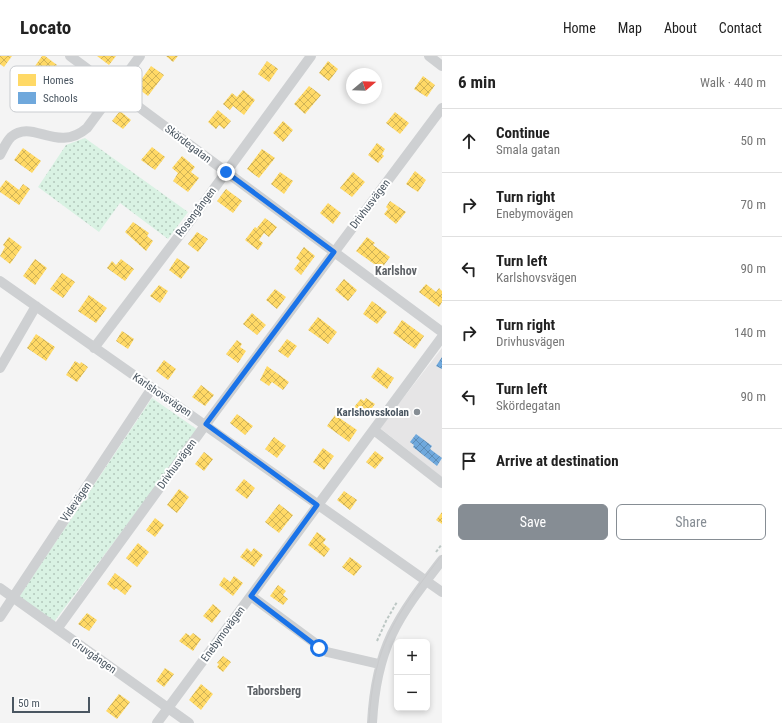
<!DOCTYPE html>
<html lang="en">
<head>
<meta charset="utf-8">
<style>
  :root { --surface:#fff; --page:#f6f6f6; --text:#222; --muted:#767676; --line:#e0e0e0; --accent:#868d94 }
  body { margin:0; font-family:"Roboto Condensed",sans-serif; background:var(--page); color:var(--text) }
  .controls { position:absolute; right:12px; bottom:12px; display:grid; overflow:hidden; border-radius:6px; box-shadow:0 2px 6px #0003 }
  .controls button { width:36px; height:36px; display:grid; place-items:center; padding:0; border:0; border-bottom:1px solid var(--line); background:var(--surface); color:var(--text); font:20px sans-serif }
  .compass { position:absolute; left:346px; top:12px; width:36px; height:36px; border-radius:50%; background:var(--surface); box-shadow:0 2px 6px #0003; rotate:71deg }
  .scale { position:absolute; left:12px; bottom:10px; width:78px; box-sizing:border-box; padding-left:4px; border:2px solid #4a5661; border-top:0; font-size:11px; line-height:14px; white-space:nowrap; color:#4a5661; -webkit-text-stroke:3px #fff; paint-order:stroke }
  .stop { position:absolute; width:12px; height:12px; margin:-9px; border:3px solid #1a73e8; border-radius:50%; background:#fff }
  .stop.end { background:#1a73e8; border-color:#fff; box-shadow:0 1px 4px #0008 }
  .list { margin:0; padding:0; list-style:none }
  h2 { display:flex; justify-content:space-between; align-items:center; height:52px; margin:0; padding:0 16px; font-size:17px }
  h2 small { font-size:13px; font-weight:400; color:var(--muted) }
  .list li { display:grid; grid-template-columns:26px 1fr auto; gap:12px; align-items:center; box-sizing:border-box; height:64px; padding:0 16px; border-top:1px solid var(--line) }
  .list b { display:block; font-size:15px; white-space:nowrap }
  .list p { margin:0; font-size:13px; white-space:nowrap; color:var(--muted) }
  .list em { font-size:13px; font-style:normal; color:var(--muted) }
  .actions { display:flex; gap:8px; padding:12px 16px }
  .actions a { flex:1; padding:9px 0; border:1px solid var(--accent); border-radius:6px; text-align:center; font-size:14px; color:var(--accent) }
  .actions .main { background:var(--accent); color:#fff }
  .icon { flex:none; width:22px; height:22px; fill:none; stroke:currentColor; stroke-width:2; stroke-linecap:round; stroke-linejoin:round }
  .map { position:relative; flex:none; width:442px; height:667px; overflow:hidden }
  header { display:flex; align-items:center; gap:24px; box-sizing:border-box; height:56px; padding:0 20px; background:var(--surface); border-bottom:1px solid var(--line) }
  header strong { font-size:19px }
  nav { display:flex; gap:22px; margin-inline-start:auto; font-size:14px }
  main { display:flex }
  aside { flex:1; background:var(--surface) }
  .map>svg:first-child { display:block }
</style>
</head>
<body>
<header>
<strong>Locato</strong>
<nav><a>Home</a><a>Map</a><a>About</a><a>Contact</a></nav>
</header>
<main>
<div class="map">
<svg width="442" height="667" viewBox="0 0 442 667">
  <defs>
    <pattern id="grass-dots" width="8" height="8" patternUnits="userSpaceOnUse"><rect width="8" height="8" fill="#d9f2e3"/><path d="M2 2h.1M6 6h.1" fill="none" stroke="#b2c7bb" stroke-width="1.8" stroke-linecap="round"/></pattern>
    <pattern id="homes-cross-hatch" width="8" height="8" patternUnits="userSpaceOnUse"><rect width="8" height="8" fill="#ffd966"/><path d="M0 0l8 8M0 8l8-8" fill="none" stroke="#d0b357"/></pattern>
    <pattern id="schools-cross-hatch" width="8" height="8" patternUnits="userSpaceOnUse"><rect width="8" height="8" fill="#6fa8dc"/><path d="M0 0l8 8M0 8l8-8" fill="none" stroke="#5d8cb6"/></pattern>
  </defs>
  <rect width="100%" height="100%" fill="#f4f4f4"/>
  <!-- education -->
  <path fill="#e6e5e6" d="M 442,292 L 442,421 L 380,372 Z"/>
  <!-- grass -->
  <path fill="url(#grass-dots)" d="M 85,82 L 188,156 L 168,183 L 120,147 L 99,176 L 38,131 L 66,89 Z
    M 152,342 L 198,374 L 54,566 L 19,541 Z"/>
  <!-- homes -->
  <path fill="url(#homes-cross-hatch)" d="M 0,0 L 12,0 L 4,11 L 0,8 Z
    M 42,0 L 45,0 L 57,9 L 43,27 L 34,20 L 40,14 L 35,10 Z
    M 97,0 L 116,0 L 109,9 Z
    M 166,0 L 178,0 L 173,6 Z
    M 267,5 L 278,13 L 269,26 L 258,18 Z
    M 328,5 L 338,13 L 329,25 L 319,17 Z
    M 151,10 L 164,19 L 148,40 L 136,31 Z
    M 423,20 L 435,29 L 427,41 L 414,33 Z
    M 309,30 L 321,39 L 305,58 L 294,48 Z
    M 243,34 L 255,44 L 244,59 L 233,50 L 230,54 L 223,48 L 232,37 L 237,41 Z
    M 218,54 L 231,65 L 224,73 L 219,69 L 216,73 L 208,66 Z
    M 120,55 L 131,64 L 123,73 L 112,65 Z
    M 395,56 L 409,67 L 400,78 L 386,67 Z
    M 283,65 L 293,74 L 283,86 L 273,77 Z
    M 377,87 L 385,93 L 382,98 L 384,100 L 378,107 L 368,99 Z
    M 152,91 L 165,101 L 155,114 L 141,104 Z
    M 23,92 L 41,105 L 32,117 L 14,104 Z
    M 262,93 L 275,102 L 259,122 L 247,113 Z
    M 182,100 L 195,111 L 191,116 L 199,122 L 188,136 L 173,125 L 178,117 L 172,112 Z
    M 415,115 L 426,124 L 418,136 L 406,128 Z
    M 280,116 L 293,125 L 284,138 L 271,128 Z
    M 353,116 L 365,126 L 352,141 L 340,132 Z
    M 6,124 L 19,134 L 23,128 L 30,133 L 19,149 L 0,136 L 0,132 Z
    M 226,133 L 242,145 L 233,157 L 217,145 Z
    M 390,145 L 406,156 L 396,168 L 384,158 L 388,153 L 386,151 Z
    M 328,147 L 341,157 L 333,168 L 320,157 Z
    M 265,162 L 277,171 L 269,181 L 264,177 L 259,184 L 263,187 L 258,194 L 245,184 L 255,171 L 261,175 L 257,172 Z
    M 133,166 L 149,177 L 147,180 L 153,185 L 146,195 L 125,176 Z
    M 197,176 L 208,183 L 198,196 L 188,188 Z
    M 9,181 L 22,191 L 10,208 L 0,200 L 5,191 L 3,189 Z
    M 367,181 L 375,187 L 373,189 L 390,201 L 381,213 L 356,195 Z
    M 304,191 L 315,200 L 301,219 L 294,213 L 300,205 L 296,202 Z
    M 177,202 L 190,211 L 181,223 L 169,214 Z
    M 35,203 L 47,212 L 35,229 L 23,220 Z
    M 121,203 L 134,213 L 125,225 L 107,212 L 112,205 L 116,209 Z
    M 62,217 L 75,226 L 63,242 L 50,233 Z
    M 344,223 L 357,234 L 348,245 L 335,234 Z
    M 426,228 L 436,236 L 439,232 L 442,235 L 442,246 L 439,251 L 419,236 Z
    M 159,229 L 168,235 L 160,247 L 150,240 Z
    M 275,233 L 286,241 L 277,253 L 266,244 Z
    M 89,239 L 107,252 L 96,267 L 78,255 Z
    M 372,245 L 387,256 L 377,268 L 363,258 Z
    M 252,257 L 266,269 L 257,279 L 243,268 Z
    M 318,261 L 337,276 L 328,288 L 308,274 Z
    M 402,264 L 424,280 L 415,293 L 393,277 Z
    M 122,275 L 134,283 L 128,293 L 116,285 Z
    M 36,278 L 55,291 L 46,305 L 27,292 Z
    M 287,283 L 297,290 L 288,302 L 278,295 Z
    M 237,284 L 242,288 L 240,291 L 246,295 L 238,307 L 226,298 Z
    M 164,304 L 176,313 L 168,324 L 156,315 Z
    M 75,305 L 80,308 L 81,306 L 88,311 L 77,326 L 66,319 Z
    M 267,310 L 289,326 L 283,334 L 272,326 L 269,330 L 260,324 Z
    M 378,311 L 394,322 L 387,333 L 371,321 Z
    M 201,329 L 214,339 L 205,350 L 192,341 Z
    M 366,342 L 375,348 L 366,360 L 354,351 L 361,343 L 364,345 Z
    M 237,358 L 253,370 L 245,379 L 230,367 Z
    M 335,359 L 357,374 L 349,386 L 327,370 Z
    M 274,381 L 286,390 L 277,402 L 265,393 Z
    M 323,392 L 334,400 L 324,414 L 313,406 Z
    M 375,395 L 384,402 L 375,413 L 366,406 Z
    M 204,396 L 213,403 L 204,415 L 195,408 Z
    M 244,423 L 255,432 L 247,443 L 235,434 Z
    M 179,433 L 189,441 L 177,457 L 167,449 Z
    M 344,435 L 357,444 L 350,454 L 337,444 Z
    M 279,448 L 293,459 L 279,477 L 265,466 Z
    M 442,456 L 442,468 L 436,464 Z
    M 155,462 L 164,469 L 155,481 L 146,474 Z
    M 317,476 L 326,483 L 323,487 L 330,493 L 324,501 L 308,489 Z
    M 138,487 L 149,496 L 137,511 L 126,502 Z
    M 247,492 L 251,496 L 254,492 L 263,499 L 254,511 L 240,501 Z
    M 350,501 L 362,510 L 354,520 L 342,511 Z
    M 115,517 L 132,530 L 125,539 L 116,532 L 114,534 L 107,528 Z
    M 234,520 L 243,527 L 233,540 L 219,529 L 224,521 L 230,526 Z
    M 278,529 L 286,535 L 283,539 L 288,543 L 283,549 L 270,540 Z
    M 213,548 L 221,555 L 212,567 L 203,560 Z
    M 87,557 L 97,564 L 89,575 L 78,568 Z
    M 186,577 L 190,580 L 193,577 L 201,583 L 193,595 L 179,585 Z
    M 223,600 L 231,606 L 223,616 L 217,611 L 219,608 L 217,607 Z
    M 165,612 L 174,618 L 164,631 L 156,625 Z
    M 201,628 L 213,638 L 201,654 L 189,644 Z
    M 119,638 L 130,646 L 117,663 L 106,655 Z"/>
  <!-- schools -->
  <path fill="url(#schools-cross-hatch)" d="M 442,301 L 442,313 L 436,310 Z
    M 416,378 L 432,390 L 430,393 L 442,402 L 437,410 L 413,391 L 414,389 L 410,386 Z"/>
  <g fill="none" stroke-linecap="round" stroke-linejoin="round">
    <!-- path -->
    <path stroke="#bcc7c4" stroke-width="2" stroke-dasharray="3 2" stroke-linecap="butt" d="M 436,496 L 442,488
      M 377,585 L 386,565 L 397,546"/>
    <!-- minor -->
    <path stroke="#ced0d2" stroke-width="10" d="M 70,0 L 442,276
      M 429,0 L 442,10
      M 0,99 C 3,94 6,86 11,81 C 33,62 57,98 87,72 L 140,0
      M 0,225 L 442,536
      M 94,292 L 194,160 L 311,0
      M 0,312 L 36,250
      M 374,374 L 442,427
      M 0,532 L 189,667
      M 251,540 L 327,596 L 379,608
      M 0,561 L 152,332
      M 57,573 L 206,368 L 442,52
      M 157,667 L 442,281
      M 372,667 C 376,591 397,562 442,504"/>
    <!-- tram -->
    <path stroke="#c9cacc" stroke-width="1" d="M 369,667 C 373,589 396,559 442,499"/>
  </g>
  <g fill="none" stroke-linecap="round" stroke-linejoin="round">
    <!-- route -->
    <path stroke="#1a73e8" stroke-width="5" d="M 226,116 L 334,196 L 206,368 L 317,449 L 251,540 L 319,592"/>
  </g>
  <!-- markers -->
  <circle fill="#868d94" stroke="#fff" stroke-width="1.5" cx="417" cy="356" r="4"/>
  <g text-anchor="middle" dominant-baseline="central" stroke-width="4" stroke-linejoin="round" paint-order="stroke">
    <!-- street labels -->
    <g font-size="11" fill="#4a5661" stroke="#fff">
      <text transform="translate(188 88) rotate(37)">Skördegatan</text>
      <text transform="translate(370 148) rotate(-53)">Drivhusvägen</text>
      <text transform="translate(196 156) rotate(-53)">Rosengången</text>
      <text transform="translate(162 339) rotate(34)">Karlshovsvägen</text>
      <text transform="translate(177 408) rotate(-54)">Drivhusvägen</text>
      <text transform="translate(76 446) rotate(-56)">Videvägen</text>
      <text transform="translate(223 578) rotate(-54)">Enebymovägen</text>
      <text transform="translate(94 600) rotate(35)">Gruvgången</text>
    </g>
    <!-- poi labels -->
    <g font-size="11" font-weight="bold" fill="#4a5661" stroke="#fff" text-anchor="end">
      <text x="409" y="356">Karlshovsskolan</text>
    </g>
    <!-- neighbourhood labels -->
    <g font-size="12" font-weight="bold" fill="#5f6368" stroke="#fff">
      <text x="396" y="215">Karlshov</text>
      <text x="274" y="635">Taborsberg</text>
    </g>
  </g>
  <!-- legend -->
  <rect x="10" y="10" width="132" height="46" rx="6" fill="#fff" stroke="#c9ccd0" stroke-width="1"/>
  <rect x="18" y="18" width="18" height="12" fill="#ffd966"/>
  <rect x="18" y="36" width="18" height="12" fill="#6fa8dc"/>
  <g font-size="11" fill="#4a5661">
    <text x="43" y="28">Homes</text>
    <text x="43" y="46">Schools</text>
  </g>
</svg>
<div class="controls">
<button>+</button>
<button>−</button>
</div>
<svg class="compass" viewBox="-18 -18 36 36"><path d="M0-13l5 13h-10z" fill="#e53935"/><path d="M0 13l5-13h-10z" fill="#767676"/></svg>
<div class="scale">50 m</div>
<div class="stop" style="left:319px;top:592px"></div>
<div class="stop end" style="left:226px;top:116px"></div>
</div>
<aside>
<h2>6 min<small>Walk · 440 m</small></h2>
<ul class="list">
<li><svg class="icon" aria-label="ahead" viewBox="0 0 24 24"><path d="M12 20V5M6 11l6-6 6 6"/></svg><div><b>Continue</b><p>Smala gatan</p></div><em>50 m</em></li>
<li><svg class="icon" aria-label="right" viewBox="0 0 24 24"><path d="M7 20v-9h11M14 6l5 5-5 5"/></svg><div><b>Turn right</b><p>Enebymovägen</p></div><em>70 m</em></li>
<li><svg class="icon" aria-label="left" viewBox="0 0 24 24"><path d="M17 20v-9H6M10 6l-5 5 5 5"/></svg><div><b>Turn left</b><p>Karlshovsvägen</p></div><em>90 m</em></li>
<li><svg class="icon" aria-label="right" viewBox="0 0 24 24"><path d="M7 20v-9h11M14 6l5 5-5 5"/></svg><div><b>Turn right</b><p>Drivhusvägen</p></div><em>140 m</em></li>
<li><svg class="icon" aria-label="left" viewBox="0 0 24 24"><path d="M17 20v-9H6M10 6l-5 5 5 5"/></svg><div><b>Turn left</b><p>Skördegatan</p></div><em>90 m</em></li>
<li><svg class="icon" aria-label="arrive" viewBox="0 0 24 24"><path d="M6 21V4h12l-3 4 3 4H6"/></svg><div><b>Arrive at destination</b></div></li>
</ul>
<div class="actions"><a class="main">Save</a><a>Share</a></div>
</aside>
</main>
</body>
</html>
